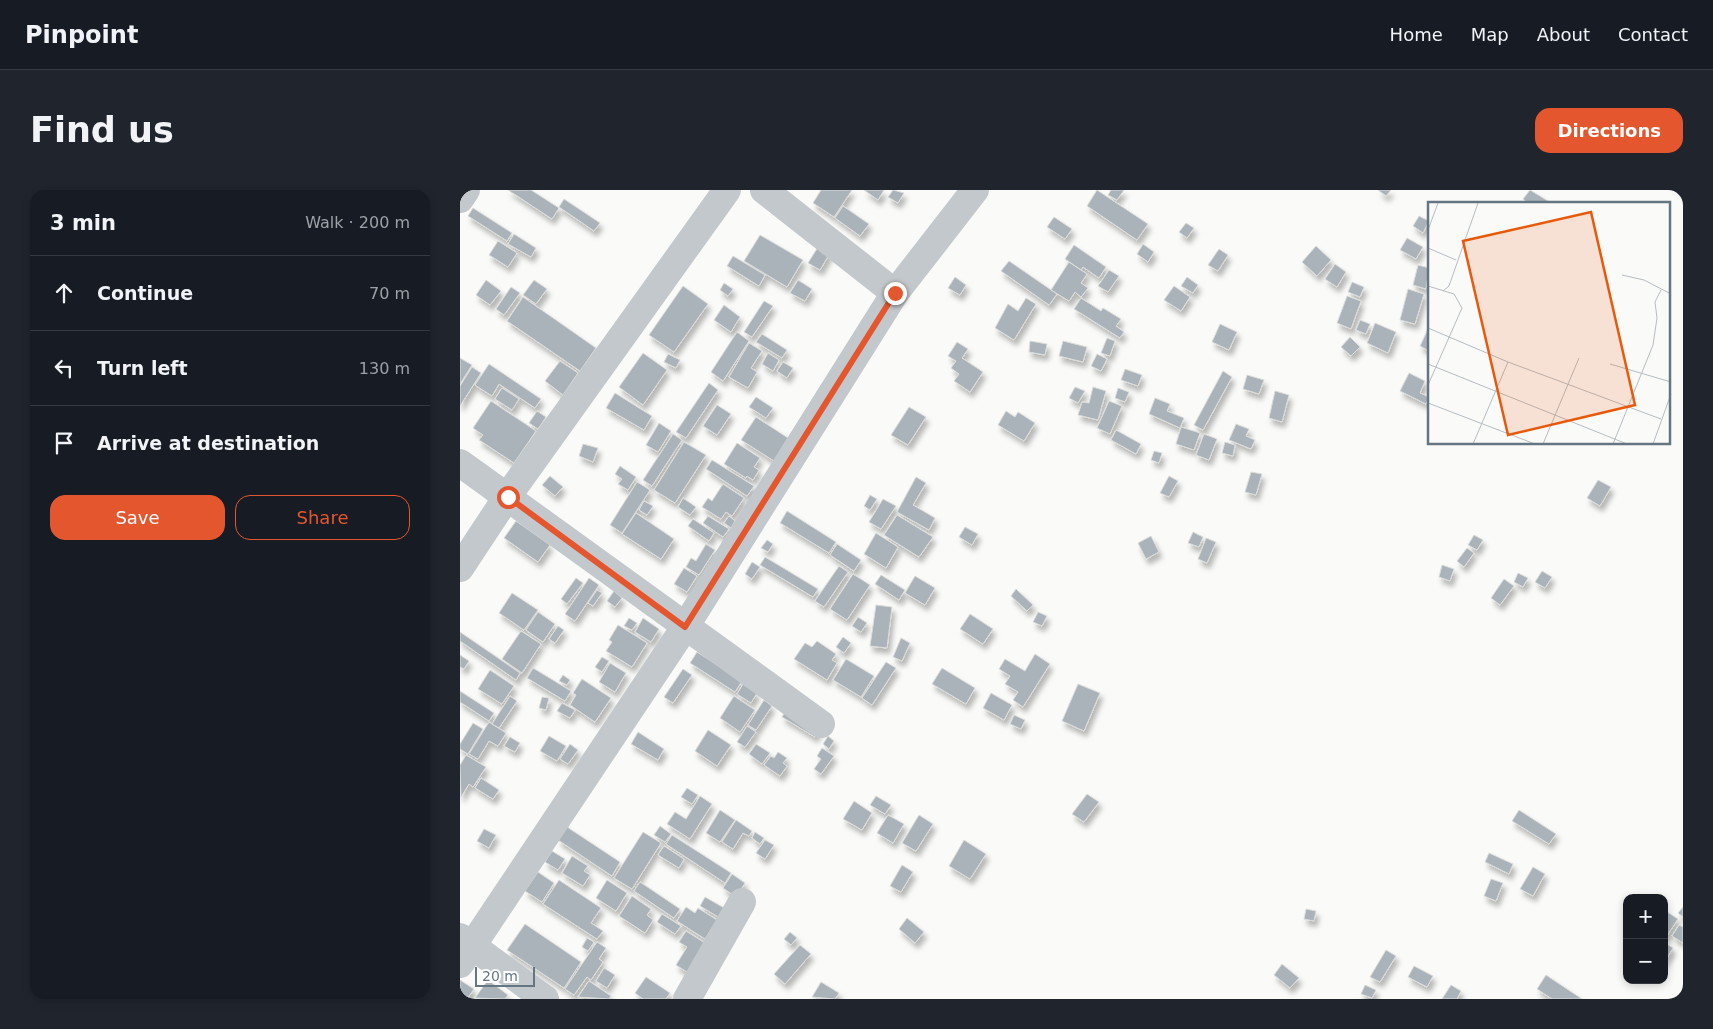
<!DOCTYPE html>
<html lang="en">
<head>
<meta charset="utf-8">
<style>
  :root { --surface:#171b24; --page:#20242c; --text:#f1f3f6; --muted:#9ea1a6; --line:#363941; --accent:#e4572e }
  body { margin:0; font-family:"DejaVu Sans",sans-serif; background:var(--page); color:var(--text) }
  .controls { position:absolute; right:15px; bottom:15px; display:grid; overflow:hidden; border-radius:10px; box-shadow:0 2px 8px #0003 }
  .controls button { width:45px; height:45px; display:grid; place-items:center; padding:0; border:0; border-bottom:1px solid var(--line); background:var(--surface); color:var(--text); font:25px sans-serif }
  .scale { position:absolute; left:15px; bottom:12px; width:60px; box-sizing:border-box; padding-left:5px; border:2px solid #657683; border-top:0; font-size:14px; line-height:18px; white-space:nowrap; color:#657683; -webkit-text-stroke:4px #fff; paint-order:stroke }
  .stop { position:absolute; width:15px; height:15px; margin:-11px; border:4px solid #e4572e; border-radius:50%; background:#fff }
  .stop.end { background:#e4572e; border-color:#fff; box-shadow:0 1px 5px #0008 }
  .list { margin:0; padding:0; list-style:none }
  h2 { display:flex; justify-content:space-between; align-items:center; height:65px; margin:0; padding:0 20px; font-size:21px }
  h2 small { font-size:16px; font-weight:400; color:var(--muted) }
  .list li { display:grid; grid-template-columns:32px 1fr auto; gap:15px; align-items:center; box-sizing:border-box; height:75px; padding:0 20px; border-top:1px solid var(--line) }
  .list b { display:block; font-size:19px; white-space:nowrap }
  .list em { font-size:16px; font-style:normal; color:var(--muted) }
  .actions { display:flex; gap:10px; padding:15px 20px }
  .actions a { flex:1; padding:11px 0; border:1px solid var(--accent); border-radius:15px; text-align:center; font-size:18px; color:var(--accent) }
  .actions .main { background:var(--accent); color:#fff }
  .icon { flex:none; width:28px; height:28px; fill:none; stroke:currentColor; stroke-width:2; stroke-linecap:round; stroke-linejoin:round }
  .map { position:relative; flex:none; width:1223px; height:809px; overflow:hidden; border-radius:15px }
  header { display:flex; align-items:center; gap:30px; box-sizing:border-box; height:70px; padding:0 25px; background:var(--surface); border-bottom:1px solid var(--line) }
  header strong { font-size:24px }
  nav { display:flex; gap:28px; margin-inline-start:auto; font-size:18px }
  .intro { display:flex; align-items:center; justify-content:space-between; box-sizing:border-box; height:120px; padding:0 30px }
  h1 { margin:0; font-size:35px }
  .button { padding:12px 22px; border-radius:15px; background:var(--accent); color:#fff; font-size:18px; font-weight:700 }
  main { display:flex; gap:30px; padding:0 30px }
  aside { flex:1; background:var(--surface); border-radius:15px; box-shadow:0 2px 8px #0003 }
  .map>svg:first-child { display:block }
</style>
</head>
<body>
<header>
<strong>Pinpoint</strong>
<nav><a>Home</a><a>Map</a><a>About</a><a>Contact</a></nav>
</header>
<div class="intro"><h1>Find us</h1><a class="button">Directions</a></div>
<main>
<aside>
<h2>3 min<small>Walk · 200 m</small></h2>
<ul class="list">
<li><svg class="icon" aria-label="ahead" viewBox="0 0 24 24"><path d="M12 20V5M6 11l6-6 6 6"/></svg><div><b>Continue</b></div><em>70 m</em></li>
<li><svg class="icon" aria-label="left" viewBox="0 0 24 24"><path d="M17 20v-9H6M10 6l-5 5 5 5"/></svg><div><b>Turn left</b></div><em>130 m</em></li>
<li><svg class="icon" aria-label="arrive" viewBox="0 0 24 24"><path d="M6 21V4h12l-3 4 3 4H6"/></svg><div><b>Arrive at destination</b></div></li>
</ul>
<div class="actions"><a class="main">Save</a><a>Share</a></div>
</aside>
<div class="map">
<svg width="1223" height="809" viewBox="0 0 1223 809">
  <defs>
    <filter id="shadow"><feDropShadow dx="3" dy="5.5" stdDeviation="2.5" flood-color="#0004"/></filter>
  </defs>
  <rect width="100%" height="100%" fill="#fafaf8"/>
  <!-- building -->
  <path fill="#aab3b9" stroke="#dcdcda" filter="url(#shadow)" d="M 48,0 L 71,0 L 99,18 L 92,29 Z
    M 361,0 L 392,0 L 374,27 L 353,13 Z
    M 404,0 L 424,0 L 418,10 Z
    M 433,0 L 444,3 L 438,13 L 428,7 Z
    M 637,0 L 688,34 L 677,50 L 627,16 Z
    M 651,0 L 664,0 L 657,10 L 648,5 Z
    M 918,0 L 931,0 L 926,6 Z
    M 1070,0 L 1088,11 L 1086,14 L 1069,14 L 1063,9 Z
    M 104,9 L 140,33 L 134,41 L 99,17 Z
    M 383,16 L 409,34 L 400,46 L 375,28 Z
    M 13,18 L 52,43 L 47,51 L 8,26 Z
    M 959,26 L 969,31 L 963,43 L 953,36 Z
    M 594,27 L 612,39 L 605,49 L 587,37 Z
    M 726,33 L 734,38 L 727,48 L 719,42 Z
    M 54,44 L 76,58 L 71,67 L 48,54 Z
    M 300,45 L 343,70 L 327,97 L 284,71 Z
    M 947,48 L 963,57 L 956,69 L 940,60 Z
    M 38,51 L 57,63 L 48,77 L 29,65 Z
    M 683,54 L 694,62 L 688,72 L 677,64 Z
    M 614,55 L 646,77 L 639,88 L 623,77 L 621,80 L 605,69 Z
    M 856,56 L 871,70 L 857,86 L 842,72 Z
    M 358,57 L 370,63 L 360,80 L 348,73 Z
    M 759,59 L 768,65 L 758,81 L 748,75 Z
    M 273,66 L 305,85 L 299,96 L 267,76 Z
    M 549,71 L 597,104 L 589,115 L 541,81 Z
    M 609,72 L 627,84 L 621,93 L 628,98 L 621,107 L 615,102 L 609,111 L 591,100 Z
    M 875,74 L 886,82 L 877,97 L 865,89 Z
    M 958,75 L 969,78 L 966,99 L 953,95 Z
    M 649,80 L 659,86 L 648,102 L 638,96 Z
    M 495,87 L 506,95 L 500,105 L 488,98 Z
    M 727,87 L 738,95 L 733,103 L 721,96 Z
    M 26,90 L 41,101 L 30,115 L 16,105 Z
    M 74,90 L 87,99 L 76,114 L 63,105 Z
    M 338,90 L 352,99 L 345,111 L 330,103 Z
    M 892,92 L 904,97 L 900,107 L 888,102 Z
    M 264,93 L 273,99 L 268,106 L 260,100 Z
    M 223,96 L 248,114 L 214,162 L 189,145 Z
    M 714,96 L 730,107 L 721,121 L 704,110 Z
    M 51,97 L 60,103 L 44,125 L 36,119 Z
    M 948,99 L 964,104 L 955,134 L 940,130 Z
    M 887,106 L 901,111 L 891,139 L 877,133 Z
    M 63,107 L 136,158 L 120,181 L 47,131 Z
    M 566,108 L 576,114 L 554,150 L 535,138 L 548,114 L 558,121 Z
    M 621,108 L 641,121 L 643,118 L 661,129 L 656,136 L 664,142 L 660,148 L 614,119 Z
    M 304,111 L 313,116 L 292,147 L 284,142 Z
    M 264,115 L 280,127 L 271,142 L 254,130 Z
    M 900,130 L 910,134 L 906,144 L 896,140 Z
    M 915,133 L 936,142 L 928,163 L 907,153 Z
    M 760,134 L 777,142 L 769,160 L 752,152 Z
    M 968,139 L 969,139 L 969,161 L 960,156 Z
    M 277,142 L 289,151 L 263,191 L 251,182 Z
    M 302,144 L 327,160 L 322,168 L 296,152 Z
    M 890,147 L 900,157 L 891,166 L 881,157 Z
    M 647,148 L 655,151 L 650,166 L 641,163 Z
    M 570,151 L 587,154 L 585,165 L 569,162 Z
    M 603,151 L 627,157 L 623,172 L 599,166 Z
    M 497,152 L 508,159 L 502,168 L 523,182 L 510,202 L 494,191 L 499,184 L 491,178 L 496,171 L 488,166 Z
    M 289,153 L 302,161 L 291,178 L 297,182 L 288,198 L 269,187 Z
    M 183,163 L 207,180 L 183,215 L 159,197 Z
    M 308,163 L 319,170 L 313,181 L 302,174 Z
    M 208,164 L 220,170 L 216,178 L 204,172 Z
    M 637,164 L 647,169 L 641,181 L 631,176 Z
    M 0,168 L 12,175 L 0,194 Z
    M 100,171 L 118,183 L 103,205 L 85,191 Z
    M 323,172 L 333,178 L 327,188 L 317,181 Z
    M 29,174 L 81,209 L 75,218 L 39,194 L 32,206 L 15,195 Z
    M 12,177 L 21,183 L 0,216 L 0,196 Z
    M 665,179 L 682,185 L 678,196 L 661,190 Z
    M 763,181 L 772,187 L 743,240 L 734,235 Z
    M 949,183 L 965,191 L 960,203 L 969,207 L 966,214 L 940,201 Z
    M 787,185 L 804,190 L 799,204 L 783,199 Z
    M 249,193 L 258,200 L 226,248 L 216,242 Z
    M 615,197 L 625,201 L 618,213 L 609,208 Z
    M 633,197 L 646,201 L 638,230 L 618,225 L 622,212 L 629,213 Z
    M 42,198 L 59,209 L 52,220 L 35,209 Z
    M 658,198 L 669,202 L 665,212 L 655,208 Z
    M 815,201 L 829,205 L 822,232 L 809,228 Z
    M 155,203 L 192,226 L 184,240 L 146,218 Z
    M 296,207 L 313,218 L 306,228 L 289,217 Z
    M 695,208 L 710,214 L 707,221 L 724,228 L 720,238 L 689,224 Z
    M 31,211 L 76,241 L 54,273 L 19,250 L 23,245 L 13,238 Z
    M 649,211 L 662,216 L 650,244 L 637,238 Z
    M 257,215 L 271,224 L 257,245 L 243,236 Z
    M 449,217 L 466,227 L 448,255 L 431,245 Z
    M 77,221 L 86,227 L 78,239 L 69,233 Z
    M 546,221 L 555,227 L 558,222 L 575,233 L 564,251 L 538,235 Z
    M 296,227 L 328,248 L 314,271 L 281,250 Z
    M 199,233 L 211,241 L 198,262 L 186,255 Z
    M 776,234 L 789,239 L 786,246 L 795,250 L 791,259 L 769,250 Z
    M 721,237 L 740,243 L 734,260 L 716,254 Z
    M 656,240 L 681,254 L 676,264 L 651,250 Z
    M 213,244 L 222,250 L 192,296 L 183,290 Z
    M 744,244 L 757,249 L 749,270 L 736,265 Z
    M 224,252 L 246,265 L 215,313 L 194,300 Z
    M 765,252 L 775,255 L 773,266 L 762,263 Z
    M 277,253 L 300,268 L 294,277 L 299,280 L 293,290 L 287,286 L 286,288 L 264,274 Z
    M 123,254 L 138,258 L 133,272 L 119,266 Z
    M 694,261 L 702,263 L 699,273 L 691,270 Z
    M 252,270 L 294,296 L 287,306 L 246,279 Z
    M 160,276 L 176,287 L 168,300 L 158,294 L 162,289 L 155,284 Z
    M 791,282 L 802,284 L 796,305 L 785,302 Z
    M 90,286 L 103,297 L 95,306 L 82,295 Z
    M 709,286 L 718,291 L 709,307 L 700,303 Z
    M 456,287 L 466,293 L 453,315 L 475,328 L 469,340 L 437,322 Z
    M 1138,290 L 1151,297 L 1140,316 L 1127,308 Z
    M 177,292 L 190,300 L 162,343 L 150,335 Z
    M 263,294 L 284,308 L 272,326 L 266,322 L 261,329 L 242,317 L 248,308 L 252,311 Z
    M 410,305 L 417,309 L 410,320 L 404,316 Z
    M 223,308 L 236,317 L 230,325 L 218,317 Z
    M 423,309 L 436,316 L 421,339 L 409,332 Z
    M 184,311 L 193,316 L 187,325 L 179,320 Z
    M 327,321 L 376,352 L 369,363 L 320,333 Z
    M 176,323 L 214,349 L 201,369 L 162,344 Z
    M 437,325 L 473,347 L 459,367 L 424,345 Z
    M 248,326 L 269,339 L 263,347 L 243,333 Z
    M 269,326 L 275,331 L 271,338 L 264,333 Z
    M 233,329 L 254,343 L 249,351 L 228,336 Z
    M 56,331 L 90,355 L 78,372 L 44,348 Z
    M 505,337 L 518,344 L 512,355 L 499,347 Z
    M 733,342 L 743,347 L 739,357 L 728,353 Z
    M 416,343 L 438,357 L 426,378 L 404,364 Z
    M 1014,345 L 1023,350 L 1017,360 L 1008,355 Z
    M 691,346 L 699,362 L 686,369 L 678,353 Z
    M 746,348 L 756,352 L 747,373 L 738,369 Z
    M 307,350 L 313,354 L 308,362 L 301,358 Z
    M 246,354 L 255,360 L 239,385 L 226,377 L 231,368 L 236,371 Z
    M 377,354 L 401,370 L 394,381 L 370,365 Z
    M 1007,358 L 1014,363 L 1004,377 L 997,371 Z
    M 305,367 L 358,399 L 353,407 L 300,375 Z
    M 292,372 L 300,377 L 292,389 L 285,384 Z
    M 982,375 L 994,379 L 990,391 L 979,387 Z
    M 379,376 L 388,382 L 364,417 L 355,411 Z
    M 224,378 L 237,386 L 227,402 L 214,394 Z
    M 1082,381 L 1092,387 L 1085,398 L 1075,392 Z
    M 1058,383 L 1068,388 L 1063,397 L 1054,392 Z
    M 393,384 L 410,395 L 387,430 L 370,419 Z
    M 421,385 L 445,400 L 439,410 L 415,394 Z
    M 455,386 L 475,398 L 465,415 L 445,403 Z
    M 116,388 L 123,393 L 107,414 L 101,409 Z
    M 129,388 L 139,395 L 115,431 L 105,424 Z
    M 1044,389 L 1054,396 L 1040,415 L 1031,408 Z
    M 556,399 L 573,415 L 567,421 L 551,406 Z
    M 137,400 L 142,403 L 133,416 L 128,413 Z
    M 154,401 L 162,408 L 155,417 L 147,411 Z
    M 52,403 L 78,420 L 64,440 L 39,423 Z
    M 416,415 L 432,417 L 427,458 L 410,456 Z
    M 78,422 L 95,434 L 83,452 L 66,440 Z
    M 578,422 L 587,426 L 582,436 L 573,432 Z
    M 510,424 L 533,439 L 523,454 L 500,439 Z
    M 398,427 L 407,433 L 401,442 L 392,436 Z
    M 169,428 L 177,433 L 172,440 L 164,436 Z
    M 183,428 L 199,439 L 191,452 L 175,442 Z
    M 158,435 L 187,453 L 172,477 L 146,461 L 152,452 L 149,450 Z
    M 98,436 L 104,440 L 95,453 L 89,449 Z
    M 61,441 L 81,454 L 62,483 L 42,469 Z
    M 0,442 L 60,483 L 56,490 L 0,451 Z
    M 383,447 L 391,453 L 384,463 L 376,457 Z
    M 441,448 L 450,453 L 442,471 L 433,467 Z
    M 357,451 L 376,464 L 372,470 L 377,473 L 367,490 L 334,469 L 345,453 L 352,457 Z
    M 237,462 L 282,491 L 275,502 L 230,473 Z
    M 575,464 L 590,474 L 563,517 L 553,510 L 558,502 L 545,494 L 550,486 L 539,479 L 545,469 L 565,481 Z
    M 0,465 L 9,471 L 4,479 L 0,477 Z
    M 142,467 L 149,471 L 142,482 L 135,477 Z
    M 386,469 L 414,486 L 401,507 L 373,490 Z
    M 426,472 L 436,478 L 412,515 L 402,508 Z
    M 150,473 L 166,483 L 155,502 L 139,492 Z
    M 73,478 L 111,501 L 105,511 L 67,488 Z
    M 482,478 L 515,498 L 506,514 L 472,494 Z
    M 223,479 L 232,485 L 213,513 L 204,507 Z
    M 30,480 L 54,496 L 42,514 L 18,499 Z
    M 103,485 L 110,490 L 107,495 L 99,491 Z
    M 122,489 L 151,508 L 135,532 L 110,515 L 116,505 L 113,503 Z
    M 283,494 L 297,503 L 291,513 L 277,504 Z
    M 618,494 L 640,503 L 624,541 L 602,531 Z
    M 0,501 L 34,523 L 29,531 L 0,512 Z
    M 531,503 L 552,515 L 544,530 L 523,518 Z
    M 50,506 L 57,511 L 39,538 L 32,534 Z
    M 274,506 L 295,520 L 280,542 L 260,528 Z
    M 82,507 L 89,508 L 86,520 L 79,518 Z
    M 304,510 L 312,516 L 296,540 L 288,535 Z
    M 102,513 L 115,520 L 110,528 L 97,521 Z
    M 326,520 L 359,540 L 355,547 L 322,527 Z
    M 554,525 L 565,530 L 561,539 L 550,534 Z
    M 29,532 L 46,543 L 38,556 L 29,551 L 18,569 L 9,564 Z
    M 13,533 L 23,539 L 8,564 L 0,559 L 0,554 Z
    M 287,536 L 296,542 L 285,557 L 277,552 Z
    M 248,540 L 271,555 L 257,576 L 235,561 Z
    M 178,542 L 204,559 L 198,570 L 171,554 Z
    M 89,546 L 106,556 L 97,571 L 80,561 Z
    M 368,546 L 374,551 L 369,559 L 363,554 Z
    M 50,547 L 60,553 L 55,562 L 44,556 Z
    M 110,554 L 118,560 L 108,574 L 100,569 Z
    M 296,554 L 310,563 L 302,574 L 289,564 Z
    M 362,558 L 374,566 L 361,584 L 354,579 L 361,569 L 357,566 Z
    M 318,562 L 327,568 L 323,573 L 327,576 L 320,586 L 304,575 L 311,566 L 314,568 Z
    M 6,565 L 26,577 L 13,597 L 9,594 L 1,607 L 0,575 Z
    M 21,588 L 39,600 L 33,609 L 15,598 Z
    M 227,598 L 238,605 L 232,614 L 221,607 Z
    M 627,604 L 639,612 L 624,632 L 612,624 Z
    M 240,606 L 252,614 L 230,649 L 207,634 L 215,622 L 226,629 Z
    M 416,606 L 431,615 L 425,624 L 410,615 Z
    M 394,611 L 412,623 L 402,640 L 383,629 Z
    M 260,620 L 275,630 L 260,652 L 246,643 Z
    M 1059,620 L 1096,644 L 1089,654 L 1052,631 Z
    M 428,625 L 444,634 L 433,653 L 417,643 Z
    M 459,625 L 473,634 L 456,661 L 442,653 Z
    M 276,630 L 292,641 L 289,646 L 283,643 L 273,659 L 262,652 Z
    M 200,636 L 211,644 L 205,652 L 194,645 Z
    M 107,637 L 160,672 L 152,686 L 98,650 Z
    M 24,639 L 36,645 L 29,658 L 17,651 Z
    M 183,642 L 201,653 L 172,699 L 154,688 Z
    M 295,642 L 304,648 L 300,654 L 292,648 Z
    M 212,645 L 271,683 L 265,693 L 206,654 Z
    M 305,650 L 314,655 L 305,669 L 296,663 Z
    M 504,650 L 526,664 L 510,689 L 489,676 Z
    M 204,656 L 224,669 L 219,678 L 198,665 Z
    M 92,661 L 105,669 L 98,680 L 85,672 Z
    M 1029,663 L 1053,674 L 1049,684 L 1025,672 Z
    M 112,666 L 128,676 L 124,681 L 130,685 L 123,696 L 102,683 Z
    M 442,675 L 453,682 L 441,702 L 430,696 Z
    M 1073,677 L 1085,684 L 1073,706 L 1060,699 Z
    M 78,682 L 94,693 L 82,712 L 65,701 Z
    M 272,684 L 285,693 L 276,707 L 263,698 Z
    M 1031,689 L 1043,693 L 1036,711 L 1024,706 Z
    M 99,690 L 141,718 L 131,733 L 143,741 L 137,749 L 83,714 Z
    M 147,690 L 167,703 L 156,721 L 136,708 Z
    M 180,692 L 220,719 L 214,728 L 174,701 Z
    M 172,706 L 191,719 L 187,725 L 193,730 L 185,743 L 159,726 Z
    M 245,707 L 266,719 L 260,728 L 240,716 Z
    M 226,717 L 235,723 L 238,718 L 257,730 L 245,749 L 217,731 Z
    M 1223,717 L 1223,727 L 1218,723 Z
    M 846,719 L 856,721 L 854,731 L 844,729 Z
    M 1204,720 L 1218,729 L 1204,750 Z
    M 202,724 L 221,736 L 215,744 L 197,732 Z
    M 447,728 L 464,742 L 455,753 L 439,739 Z
    M 65,734 L 121,772 L 104,798 L 47,760 Z
    M 1219,735 L 1223,737 L 1223,753 L 1212,746 Z
    M 226,741 L 245,753 L 227,782 L 216,775 L 227,757 L 219,752 Z
    M 330,742 L 337,748 L 331,755 L 324,749 Z
    M 127,748 L 134,752 L 128,761 L 122,757 Z
    M 137,752 L 146,758 L 139,769 L 143,772 L 131,790 L 127,787 L 114,805 L 105,799 Z
    M 1204,752 L 1213,758 L 1204,773 Z
    M 340,755 L 351,764 L 325,794 L 314,784 Z
    M 926,760 L 936,766 L 920,792 L 910,787 Z
    M 822,774 L 839,788 L 830,798 L 814,785 Z
    M 954,776 L 973,786 L 967,797 L 948,787 Z
    M 144,778 L 155,785 L 147,798 L 136,791 Z
    M 1086,785 L 1122,809 L 1092,809 L 1077,799 Z
    M 186,787 L 210,803 L 206,809 L 183,809 L 175,803 Z
    M 0,790 L 14,799 L 7,809 L 0,808 Z
    M 28,790 L 48,805 L 45,809 L 15,808 Z
    M 129,791 L 151,806 L 149,809 L 118,807 Z
    M 361,792 L 379,803 L 375,809 L 352,807 Z
    M 905,795 L 916,800 L 912,808 L 901,804 Z
    M 991,795 L 1001,801 L 997,809 L 982,809 Z"/>
  <g fill="none" stroke-linecap="round" stroke-linejoin="round">
    <!-- minor -->
    <path stroke="#c3c8cc" stroke-width="28" d="M 304,0 L 435,103
      M 0,9 L 6,0
      M 0,273 L 361,534
      M 0,378 L 47,307 L 267,0
      M 0,747 L 85,809
      M 0,774 L 225,437 L 435,103 L 515,0
      M 227,809 L 282,712"/>
  </g>
  <g fill="none" stroke-linecap="round" stroke-linejoin="round">
    <!-- route -->
    <path stroke="#e4572e" stroke-width="6" d="M 48,307 L 225,437 L 435,103"/>
  </g>
  <!-- overview -->
  <g transform="translate(968 12)">
    <rect width="242" height="242" fill="#fafaf8"/>
    <path fill="none" stroke="#b5bdc2" stroke-width="1" d="M 0,28 L 10,1M 0,46 L 28,58M 194,73 L 216,78 L 243,92M 0,84 L 26,92 L 34,106 L 0,183M 15,89 L 21,84 L 50,1M 0,126 L 80,160 L 233,217M 0,162 L 199,242M 182,162 L 243,180M 0,201 L 107,242M 45,242 L 80,160M 115,242 L 151,156M 185,242 L 225,143 L 229,116 L 227,100 L 233,88M 225,242 L 243,192"/>
    <path fill="#e8590c" fill-opacity="0.15" stroke="#e8590c" stroke-width="2.5" d="M 163,10 L 207,203 L 80,233 L 35,39 Z"/>
    <rect width="242" height="242" fill="none" stroke="#657683" stroke-width="2.5"/>
  </g>
</svg>
<div class="controls">
<button>+</button>
<button>−</button>
</div>
<div class="scale">20 m</div>
<div class="stop" style="left:48px;top:307px"></div>
<div class="stop end" style="left:435px;top:103px"></div>
</div>
</main>
</body>
</html>
